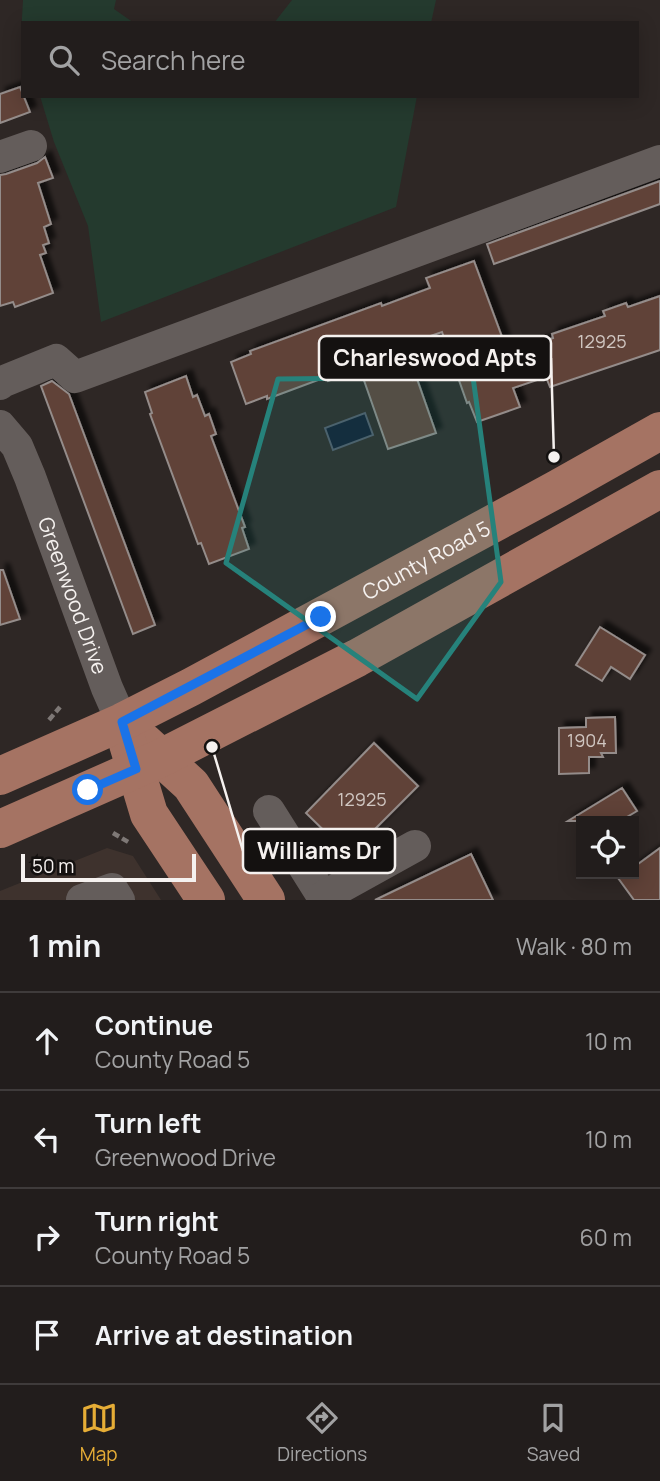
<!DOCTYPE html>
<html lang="en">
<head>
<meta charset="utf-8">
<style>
  :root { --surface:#221d1c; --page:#2a2625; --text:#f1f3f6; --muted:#a2a2a3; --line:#3f3b3b; --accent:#e6ad36 }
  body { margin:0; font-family:Manrope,sans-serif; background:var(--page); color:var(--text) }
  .controls { position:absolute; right:21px; bottom:21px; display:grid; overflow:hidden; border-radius:0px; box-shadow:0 4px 18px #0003 }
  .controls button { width:63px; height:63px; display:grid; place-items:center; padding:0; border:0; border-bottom:2px solid var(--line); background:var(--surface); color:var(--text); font:35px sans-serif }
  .scale { position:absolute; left:21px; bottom:18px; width:175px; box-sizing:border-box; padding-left:7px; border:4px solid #f5f1ef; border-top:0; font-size:19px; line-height:24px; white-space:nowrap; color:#f5f1ef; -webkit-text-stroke:5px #141110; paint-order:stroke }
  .stop { position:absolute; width:21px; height:21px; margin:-16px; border:5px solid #1a73e8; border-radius:50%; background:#fff }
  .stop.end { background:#1a73e8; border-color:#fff; box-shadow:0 2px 7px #0008 }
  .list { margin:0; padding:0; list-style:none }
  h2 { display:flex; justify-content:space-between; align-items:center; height:91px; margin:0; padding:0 28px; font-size:30px }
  h2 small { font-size:23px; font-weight:400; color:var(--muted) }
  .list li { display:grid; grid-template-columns:46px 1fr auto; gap:21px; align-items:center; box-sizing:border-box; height:98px; padding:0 28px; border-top:2px solid var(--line) }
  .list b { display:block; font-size:26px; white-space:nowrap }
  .list p { margin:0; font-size:23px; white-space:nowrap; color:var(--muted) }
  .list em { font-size:23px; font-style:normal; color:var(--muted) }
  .icon { flex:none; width:38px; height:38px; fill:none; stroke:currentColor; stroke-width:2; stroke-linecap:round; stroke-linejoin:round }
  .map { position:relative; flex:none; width:660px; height:900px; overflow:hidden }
  .search { position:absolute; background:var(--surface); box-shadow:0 4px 18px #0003; left:21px; right:21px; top:21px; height:77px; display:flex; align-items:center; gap:18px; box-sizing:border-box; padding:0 24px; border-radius:0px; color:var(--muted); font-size:26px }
  .sheet { height:483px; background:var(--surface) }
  nav { display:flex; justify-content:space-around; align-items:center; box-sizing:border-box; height:98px; border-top:2px solid var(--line); background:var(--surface); font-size:19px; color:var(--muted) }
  nav a { display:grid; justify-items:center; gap:4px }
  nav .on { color:var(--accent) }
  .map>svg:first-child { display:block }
</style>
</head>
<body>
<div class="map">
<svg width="660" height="900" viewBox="0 0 660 900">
  <defs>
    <filter id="shadow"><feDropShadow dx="6" dy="-6" stdDeviation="2" flood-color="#0009"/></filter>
  </defs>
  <rect width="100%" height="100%" fill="#2e2725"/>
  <!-- built -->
  <path fill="#3e322d" d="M 107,848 L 133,856 L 161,900 L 0,900 L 0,891 Z"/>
  <!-- green -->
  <path fill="#243a2e" d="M 23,0 L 116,0 L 114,9 L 134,23 L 23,23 L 23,40 L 21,35 Z
    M 292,0 L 436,0 L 431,23 L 274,23 Z
    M 40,96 L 417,96 L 396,207 L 101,322 L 88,226 L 54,142 Z"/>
  <!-- water -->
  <path fill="#0f1a2f" stroke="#545a69" stroke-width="2" d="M 365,413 L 373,435 L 333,450 L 325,428 Z"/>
  <!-- building -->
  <path fill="#614338" stroke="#948c8a" stroke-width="2" filter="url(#shadow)" d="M 20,87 L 30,112 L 0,123 L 0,94 Z
    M 45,157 L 53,178 L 38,183 L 51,224 L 44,227 L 49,243 L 43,245 L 46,253 L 40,255 L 53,293 L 15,307 L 13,302 L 0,306 L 0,175 L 6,174 L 37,163 Z
    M 660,181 L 660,204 L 494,264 L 487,244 Z
    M 474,261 L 508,353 L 553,338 L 552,334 L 605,316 L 603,311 L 626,303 L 628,307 L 660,296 L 660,350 L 550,387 L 546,377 L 513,388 L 520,407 L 477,422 L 469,402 L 467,403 L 442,332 L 398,347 L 413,380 L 417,379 L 436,433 L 388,449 L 360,369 L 328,381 L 326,377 L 267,399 L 267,396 L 246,404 L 231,362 L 251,354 L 250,351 L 381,303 L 382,306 L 430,288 L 426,278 Z
    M 186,376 L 193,397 L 197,395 L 205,416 L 209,414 L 216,434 L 211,436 L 245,527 L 242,528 L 249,549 L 209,564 L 201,543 L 198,544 L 150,414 L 152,413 L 145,392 Z
    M 52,381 L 69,394 L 155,625 L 133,634 L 41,386 Z
    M 0,570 L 3,570 L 20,619 L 0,625 Z
    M 600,627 L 645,655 L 630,679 L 611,667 L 602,681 L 576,665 Z
    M 615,717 L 616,753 L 601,753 L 603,757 L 589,757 L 589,773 L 559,774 L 559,728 L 586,727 L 586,718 Z
    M 374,743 L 418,786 L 349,855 L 306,813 Z
    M 622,788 L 637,811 L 620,821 L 568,821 Z
    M 660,848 L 660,900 L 634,900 L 618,878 L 624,874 L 634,874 L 634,867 Z
    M 471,854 L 493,900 L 375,900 Z"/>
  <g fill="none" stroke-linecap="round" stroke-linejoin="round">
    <!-- path -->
    <path stroke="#7e7876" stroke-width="4.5" stroke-dasharray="7 3.5" stroke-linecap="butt" d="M 49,720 L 60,707
      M 113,833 L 130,843"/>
    <!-- minor -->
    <g stroke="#645d5b" stroke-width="32">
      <path d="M 0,157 L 31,146"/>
      <path d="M 0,384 L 2,382 L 56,360 L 75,377 L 660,161"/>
      <path id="s1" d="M 0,426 L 17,446 L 30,477 L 107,688 L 122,722"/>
      <path d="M 269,811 L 325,900"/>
      <path d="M 323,897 L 415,846"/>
      <path d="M 82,900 L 112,889 L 119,900"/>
    </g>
    <!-- major -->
    <g stroke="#a57363" stroke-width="38">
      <path d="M 144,742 L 191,785 L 266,900"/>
      <path d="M 128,744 L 149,814 L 206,900"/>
      <path id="s2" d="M 0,776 L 122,722 L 191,687 L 557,489 L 660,431"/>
      <path d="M 0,829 L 161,758 L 357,658 L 660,489"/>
    </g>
  </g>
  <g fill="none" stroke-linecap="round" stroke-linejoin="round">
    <!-- route -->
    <path stroke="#1a73e8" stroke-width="9" d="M 88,790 L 136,769 L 122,722 L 321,617"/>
  </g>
  <!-- marked area -->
  <path fill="#26827b" fill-opacity="0.2" stroke="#26827b" stroke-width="5" stroke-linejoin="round" d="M 473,377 L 501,582 L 417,699 L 226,563 L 278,379 Z"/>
  <g text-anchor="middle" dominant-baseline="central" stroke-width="6" stroke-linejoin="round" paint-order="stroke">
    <!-- number labels -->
    <g font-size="18" fill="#d0c6c1">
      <text x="602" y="341">12925</text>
      <text x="587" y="740">1904</text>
      <text x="362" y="799">12925</text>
    </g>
    <!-- street labels -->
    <g font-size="21" fill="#f5f1ef" stroke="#141110">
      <text stroke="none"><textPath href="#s2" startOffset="478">County Road 5</textPath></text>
      <text stroke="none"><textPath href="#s1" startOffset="186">Greenwood Drive</textPath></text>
    </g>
  </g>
  <!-- callouts -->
  <path fill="none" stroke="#f5f1ef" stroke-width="2.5" d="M554 457L551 358M212 747L243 851"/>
  <g fill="#f5f1ef" stroke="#141110" stroke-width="2.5">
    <circle cx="554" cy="457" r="7"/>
    <circle cx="212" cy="747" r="7"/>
  </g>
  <g fill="#141110" stroke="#f5f1ef" stroke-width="2.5">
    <rect x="319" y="336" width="232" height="44" rx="7"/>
    <rect x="243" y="829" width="152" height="44" rx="7"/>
  </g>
  <g font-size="23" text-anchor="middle" font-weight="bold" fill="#f5f1ef">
    <text x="435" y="366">Charleswood Apts</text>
    <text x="319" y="859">Williams Dr</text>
  </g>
</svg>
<div class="controls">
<button><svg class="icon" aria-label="locate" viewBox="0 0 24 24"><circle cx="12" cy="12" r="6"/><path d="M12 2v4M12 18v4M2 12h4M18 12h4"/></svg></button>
</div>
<div class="scale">50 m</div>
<div class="stop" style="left:88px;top:790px"></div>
<div class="stop end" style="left:321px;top:617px"></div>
<div class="search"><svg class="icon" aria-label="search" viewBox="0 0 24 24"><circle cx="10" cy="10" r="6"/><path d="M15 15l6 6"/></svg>Search here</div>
</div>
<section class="sheet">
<h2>1 min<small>Walk · 80 m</small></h2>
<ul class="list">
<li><svg class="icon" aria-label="ahead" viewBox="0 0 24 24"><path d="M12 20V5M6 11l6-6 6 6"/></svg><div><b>Continue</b><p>County Road 5</p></div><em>10 m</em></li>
<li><svg class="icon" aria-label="left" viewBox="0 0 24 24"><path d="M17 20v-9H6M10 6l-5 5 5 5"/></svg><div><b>Turn left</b><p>Greenwood Drive</p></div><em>10 m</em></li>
<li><svg class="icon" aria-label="right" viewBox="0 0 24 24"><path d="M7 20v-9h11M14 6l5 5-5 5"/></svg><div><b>Turn right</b><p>County Road 5</p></div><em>60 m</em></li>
<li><svg class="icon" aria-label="arrive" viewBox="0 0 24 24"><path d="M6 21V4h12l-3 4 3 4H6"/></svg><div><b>Arrive at destination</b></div></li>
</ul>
</section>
<nav>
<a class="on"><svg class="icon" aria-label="map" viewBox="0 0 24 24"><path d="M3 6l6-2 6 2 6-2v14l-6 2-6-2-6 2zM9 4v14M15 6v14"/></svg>Map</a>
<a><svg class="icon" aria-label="directions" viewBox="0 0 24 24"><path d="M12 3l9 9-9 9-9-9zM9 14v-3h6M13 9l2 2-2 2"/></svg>Directions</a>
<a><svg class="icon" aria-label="saved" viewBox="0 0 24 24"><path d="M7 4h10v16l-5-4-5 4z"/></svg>Saved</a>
</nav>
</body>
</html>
